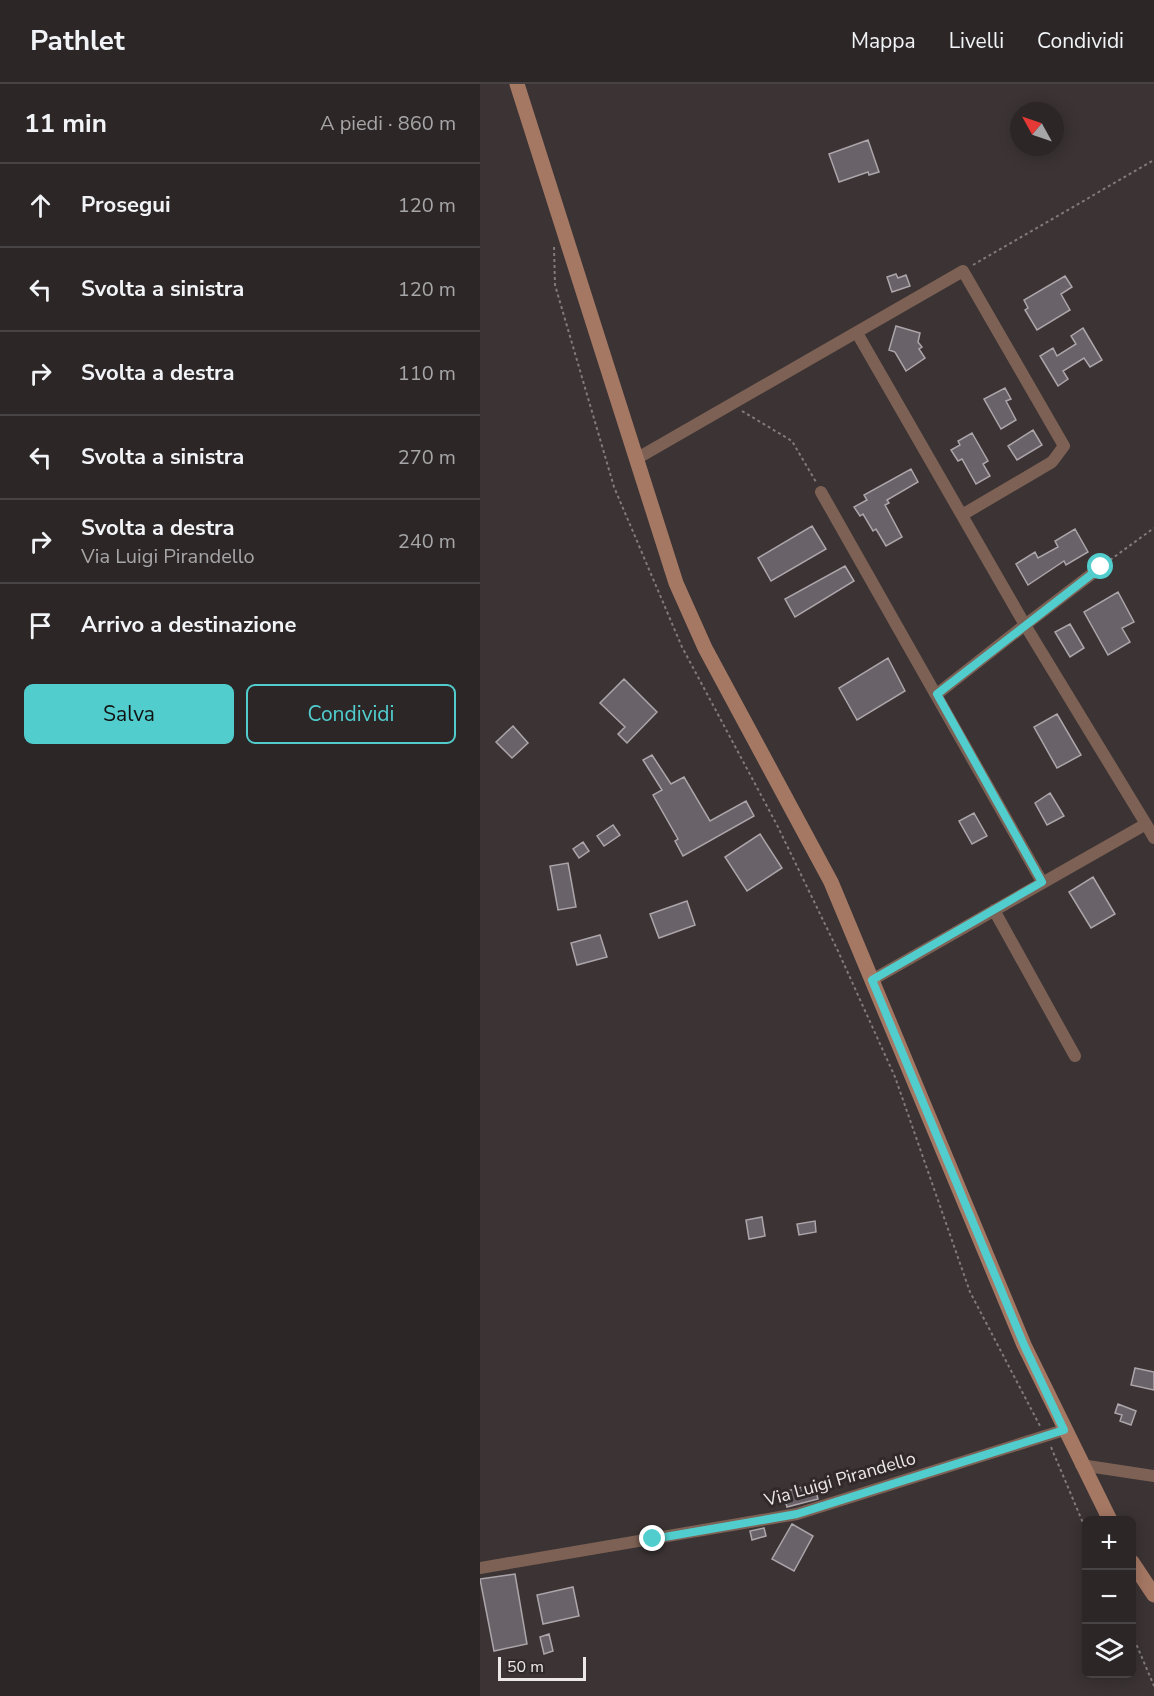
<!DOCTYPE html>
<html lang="it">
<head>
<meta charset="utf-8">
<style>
  :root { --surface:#2c2627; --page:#383233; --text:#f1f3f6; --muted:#a6a5a7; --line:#484344; --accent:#52cdcd }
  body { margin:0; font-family:"Nunito Sans",sans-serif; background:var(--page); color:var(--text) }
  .controls { position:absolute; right:18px; bottom:18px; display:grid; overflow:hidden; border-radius:9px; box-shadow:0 3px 15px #0003 }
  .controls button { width:54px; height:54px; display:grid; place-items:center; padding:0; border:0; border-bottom:2px solid var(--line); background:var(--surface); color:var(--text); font:30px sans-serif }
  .compass { position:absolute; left:530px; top:18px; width:54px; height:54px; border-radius:50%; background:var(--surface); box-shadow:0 3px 15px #0003; rotate:310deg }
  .scale { position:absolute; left:18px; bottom:15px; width:88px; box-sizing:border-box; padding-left:6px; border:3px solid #ede8e8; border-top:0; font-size:16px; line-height:21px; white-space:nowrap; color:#ede8e8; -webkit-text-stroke:4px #31292a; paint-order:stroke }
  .stop { position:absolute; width:18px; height:18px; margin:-14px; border:4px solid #52cdcd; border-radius:50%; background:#fff }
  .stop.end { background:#52cdcd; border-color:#fff; box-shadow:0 2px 6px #0008 }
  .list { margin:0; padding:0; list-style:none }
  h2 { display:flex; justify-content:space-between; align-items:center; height:78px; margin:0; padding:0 24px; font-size:26px }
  h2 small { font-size:20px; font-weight:400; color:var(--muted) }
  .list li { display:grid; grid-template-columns:39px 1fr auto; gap:18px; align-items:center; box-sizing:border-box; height:84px; padding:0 24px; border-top:2px solid var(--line) }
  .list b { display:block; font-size:22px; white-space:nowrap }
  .list p { margin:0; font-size:20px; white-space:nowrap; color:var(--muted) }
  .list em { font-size:20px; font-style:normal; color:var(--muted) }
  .actions { display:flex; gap:12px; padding:18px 24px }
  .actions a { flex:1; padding:14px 0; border:2px solid var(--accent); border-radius:9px; text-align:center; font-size:21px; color:var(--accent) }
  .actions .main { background:var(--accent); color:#111 }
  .icon { flex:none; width:33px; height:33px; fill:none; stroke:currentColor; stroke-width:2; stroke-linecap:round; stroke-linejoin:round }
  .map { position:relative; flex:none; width:674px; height:1612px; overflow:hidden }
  header { display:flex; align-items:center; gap:36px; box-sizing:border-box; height:84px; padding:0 30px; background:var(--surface); border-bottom:2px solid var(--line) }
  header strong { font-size:28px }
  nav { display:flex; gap:33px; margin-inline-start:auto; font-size:21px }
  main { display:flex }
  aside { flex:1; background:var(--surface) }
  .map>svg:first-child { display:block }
</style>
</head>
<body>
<header>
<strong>Pathlet</strong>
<nav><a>Mappa</a><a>Livelli</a><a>Condividi</a></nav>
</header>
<main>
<aside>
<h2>11 min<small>A piedi · 860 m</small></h2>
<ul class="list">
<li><svg class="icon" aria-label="ahead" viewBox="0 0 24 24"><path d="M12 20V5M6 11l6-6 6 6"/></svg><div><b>Prosegui</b></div><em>120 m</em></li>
<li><svg class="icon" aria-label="left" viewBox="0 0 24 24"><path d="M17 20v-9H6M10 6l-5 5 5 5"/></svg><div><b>Svolta a sinistra</b></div><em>120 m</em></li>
<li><svg class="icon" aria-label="right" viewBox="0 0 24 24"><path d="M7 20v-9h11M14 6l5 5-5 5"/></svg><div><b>Svolta a destra</b></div><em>110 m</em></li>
<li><svg class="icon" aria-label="left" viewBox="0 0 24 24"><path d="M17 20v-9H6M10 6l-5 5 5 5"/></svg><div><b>Svolta a sinistra</b></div><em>270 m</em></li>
<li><svg class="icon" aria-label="right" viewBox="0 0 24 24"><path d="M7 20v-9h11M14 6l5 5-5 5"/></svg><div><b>Svolta a destra</b><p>Via Luigi Pirandello</p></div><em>240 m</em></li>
<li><svg class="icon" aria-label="arrive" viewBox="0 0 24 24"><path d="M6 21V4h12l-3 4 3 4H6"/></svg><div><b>Arrivo a destinazione</b></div></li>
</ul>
<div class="actions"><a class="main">Salva</a><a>Condividi</a></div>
</aside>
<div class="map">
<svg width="674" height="1612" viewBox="0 0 674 1612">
  <rect width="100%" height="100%" fill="#3b3334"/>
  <!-- building -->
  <path fill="#696268" stroke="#aca5aa" stroke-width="1.5" d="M 388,56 L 399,88 L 389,91 L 388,88 L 359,98 L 349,70 Z
    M 416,190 L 418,194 L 426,191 L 430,202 L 412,208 L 407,193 Z
    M 585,192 L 592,203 L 581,210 L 590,226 L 557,246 L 545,226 L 548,224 L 544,216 Z
    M 416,242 L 440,249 L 438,258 L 442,263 L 439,265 L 445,274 L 426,287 L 415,268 L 409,266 Z
    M 603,244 L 622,276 L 610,283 L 604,274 L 583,287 L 588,295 L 578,302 L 560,272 L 573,264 L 577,272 L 596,260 L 591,252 Z
    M 525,304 L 531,315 L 526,317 L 536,336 L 521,345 L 504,315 Z
    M 553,346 L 562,361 L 537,376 L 528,362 Z
    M 492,349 L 508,377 L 503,380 L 510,392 L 496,400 L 482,375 L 478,377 L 471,366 L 480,361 L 478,357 Z
    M 431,385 L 438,398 L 407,416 L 409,419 L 405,421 L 422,453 L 406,462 L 396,445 L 393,447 L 383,430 L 380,432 L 374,423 L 387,416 L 384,411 Z
    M 332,442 L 346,465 L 291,497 L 278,474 Z
    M 595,445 L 608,468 L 586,481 L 584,477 L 548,501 L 536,480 L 555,468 L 558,474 L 578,463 L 575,457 Z
    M 365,482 L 374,497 L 315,533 L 305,515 Z
    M 638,508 L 654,538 L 642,544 L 650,558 L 628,571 L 604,528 Z
    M 590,540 L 604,564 L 590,573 L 575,548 Z
    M 408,574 L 425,607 L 377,636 L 359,604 Z
    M 144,595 L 177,628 L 147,659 L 138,650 L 145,643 L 120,619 Z
    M 577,630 L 601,671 L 577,684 L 554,643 Z
    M 33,642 L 48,659 L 32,674 L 16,658 Z
    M 172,671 L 191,700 L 204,693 L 230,737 L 266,717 L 274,732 L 203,772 L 195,757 L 198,755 L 173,711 L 182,706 L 163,676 Z
    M 570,709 L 584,732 L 567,741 L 555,719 Z
    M 494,729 L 507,752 L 492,760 L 479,737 Z
    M 133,741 L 140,751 L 124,762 L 117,752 Z
    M 280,750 L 302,784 L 267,807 L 245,773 Z
    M 103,758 L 109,767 L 99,774 L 93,765 Z
    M 88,779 L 96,823 L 78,826 L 70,782 Z
    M 613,793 L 635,830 L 611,844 L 589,808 Z
    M 207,817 L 215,841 L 179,854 L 170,830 Z
    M 120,851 L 127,873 L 97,881 L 91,859 Z
    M 282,1133 L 285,1152 L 269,1155 L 266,1136 Z
    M 335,1137 L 336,1148 L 319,1151 L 317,1140 Z
    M 655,1284 L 674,1288 L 674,1306 L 651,1301 Z
    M 638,1320 L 656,1327 L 651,1341 L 640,1337 L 642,1331 L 635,1329 Z
    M 334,1400 L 338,1415 L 307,1423 L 303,1408 Z
    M 312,1440 L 333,1452 L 314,1487 L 292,1475 Z
    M 284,1444 L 286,1452 L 272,1456 L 270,1447 Z
    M 35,1490 L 47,1560 L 14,1567 L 0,1495 Z
    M 93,1503 L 99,1532 L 63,1540 L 57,1511 Z
    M 69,1550 L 73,1567 L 64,1570 L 60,1553 Z"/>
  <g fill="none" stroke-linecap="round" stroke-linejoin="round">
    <!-- path -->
    <path stroke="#817b7b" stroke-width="2" stroke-dasharray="3 3" stroke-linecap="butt" d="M 74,163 L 75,201 L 134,403 L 202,563 L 297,741 L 358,867 L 415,993 L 490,1208 L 560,1342
      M 493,181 L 674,76
      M 262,327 L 312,357 L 336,398
      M 630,476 L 674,444
      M 571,1363 L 606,1446
      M 652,1550 L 674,1602"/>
    <!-- minor -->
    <path stroke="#7d6154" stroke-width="12" d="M 377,249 L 545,541 L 457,610
      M 156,375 L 483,187 L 584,362 L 572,378 L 482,431
      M 341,408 L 562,798
      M 666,740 L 674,754
      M 514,826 L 595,972
      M 392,896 L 666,740 L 545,541 L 621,483
      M 601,1381 L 674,1392
      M 0,1484 L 317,1430 L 584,1346"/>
    <!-- secondary -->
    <path stroke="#a57864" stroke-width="15" d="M 37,0 L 196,499 L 225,564 L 351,798 L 544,1261 L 630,1436
      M 652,1478 L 674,1511"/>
  </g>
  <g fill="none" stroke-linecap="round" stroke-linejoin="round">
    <!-- route -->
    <path stroke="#52cdcd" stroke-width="8" d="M 173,1455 L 317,1430 L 584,1346 L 544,1261 L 392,896 L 562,798 L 457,610 L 621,483"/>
  </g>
  <g text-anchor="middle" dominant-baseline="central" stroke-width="6" stroke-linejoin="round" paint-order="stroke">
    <!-- street labels -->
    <g font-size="18" fill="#ede8e8" stroke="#31292a">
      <text transform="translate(360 1395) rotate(-16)">Via Luigi Pirandello</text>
    </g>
  </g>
</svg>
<div class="controls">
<button>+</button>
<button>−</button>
<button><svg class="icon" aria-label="layers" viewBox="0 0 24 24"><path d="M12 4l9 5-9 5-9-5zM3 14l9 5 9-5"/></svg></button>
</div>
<svg class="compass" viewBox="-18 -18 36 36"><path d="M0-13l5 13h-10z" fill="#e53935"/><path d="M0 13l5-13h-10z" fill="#a6a5a7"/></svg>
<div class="scale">50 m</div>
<div class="stop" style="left:621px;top:483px"></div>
<div class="stop end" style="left:173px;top:1455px"></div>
</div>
</main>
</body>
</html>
